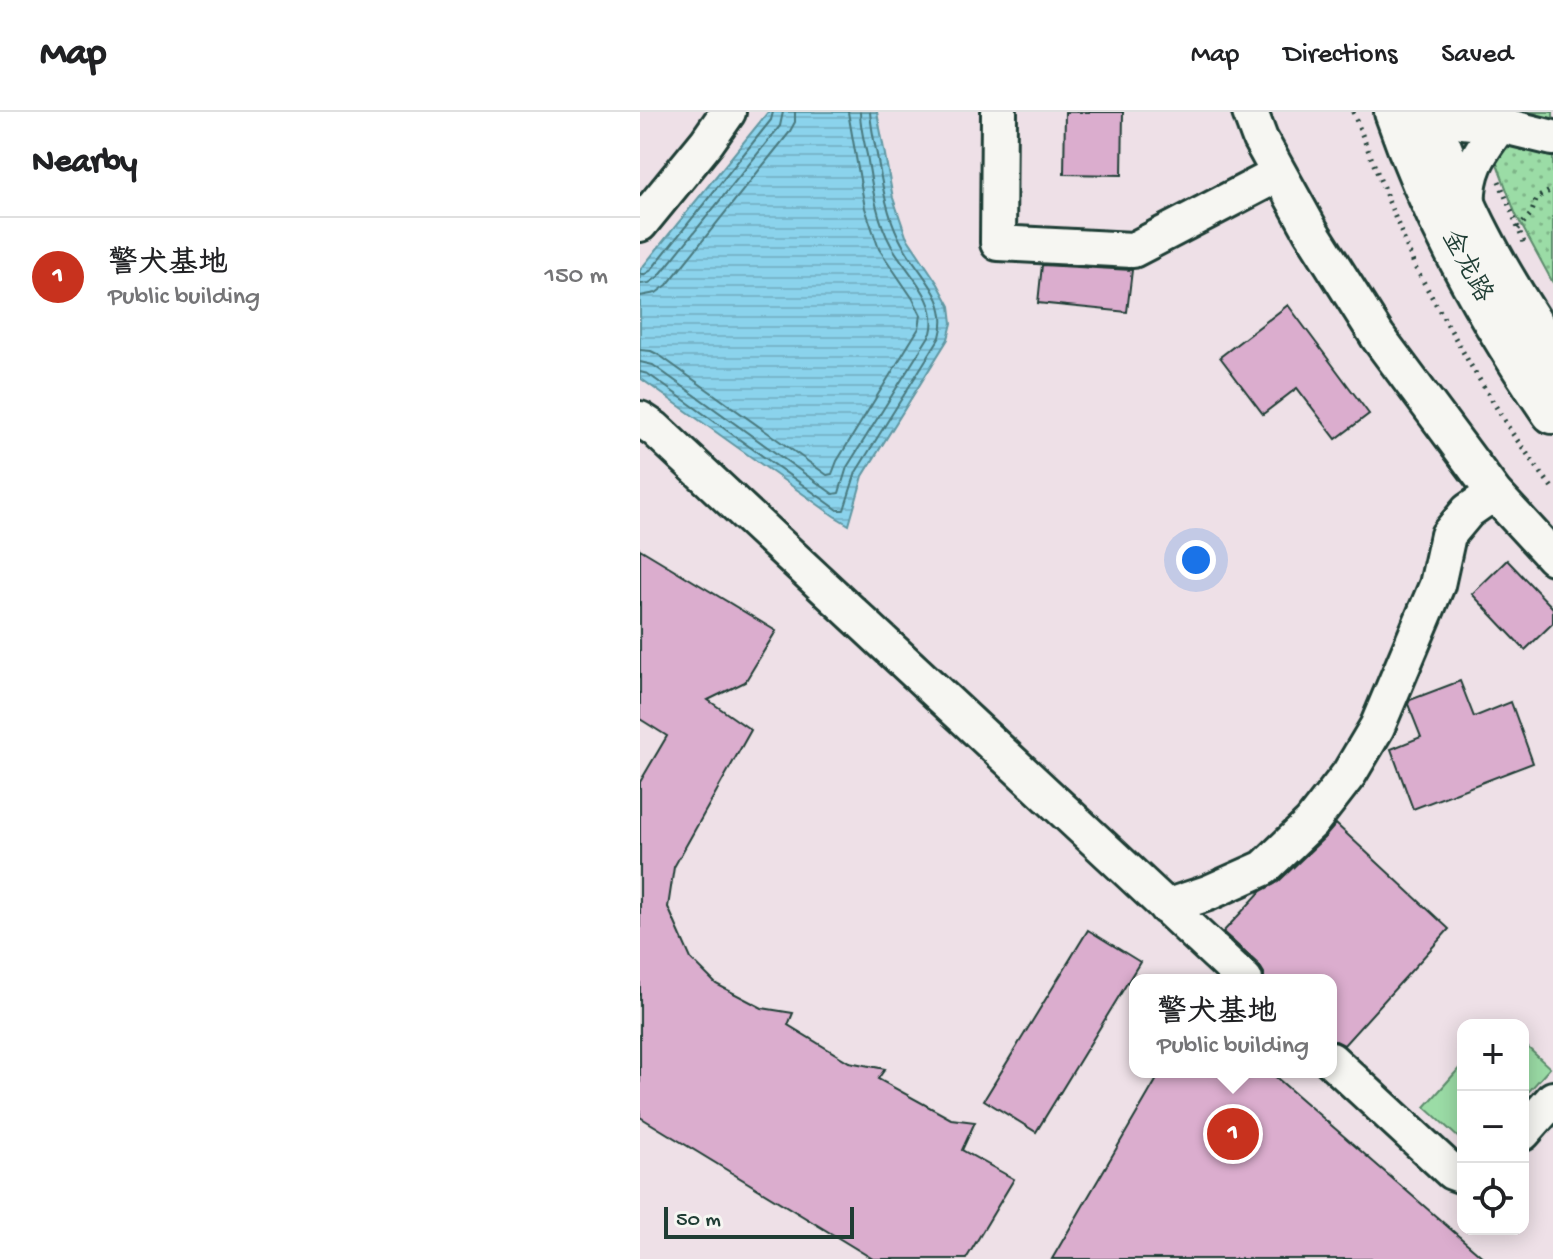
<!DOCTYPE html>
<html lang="en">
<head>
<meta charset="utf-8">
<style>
  :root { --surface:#fff; --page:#f6f6f6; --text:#202124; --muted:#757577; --line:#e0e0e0; --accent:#c8321e }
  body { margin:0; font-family:"Gochi Hand","LXGW WenKai TC",sans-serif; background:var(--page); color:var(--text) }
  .controls { position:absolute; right:24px; bottom:24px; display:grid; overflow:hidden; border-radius:16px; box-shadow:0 4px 20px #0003 }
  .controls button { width:72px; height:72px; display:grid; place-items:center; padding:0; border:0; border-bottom:2px solid var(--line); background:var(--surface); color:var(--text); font:40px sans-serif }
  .scale { position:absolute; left:24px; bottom:20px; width:190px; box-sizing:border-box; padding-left:8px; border:4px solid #1f3d34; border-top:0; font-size:22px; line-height:28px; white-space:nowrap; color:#1f3d34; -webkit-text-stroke:6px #f6f6f2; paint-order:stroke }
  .you { position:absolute; left:556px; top:448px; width:28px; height:28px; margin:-20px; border:6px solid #fff; border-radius:50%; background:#1a73e8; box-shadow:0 0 0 12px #1a73e833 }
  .badge { display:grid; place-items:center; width:52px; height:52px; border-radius:50%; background:var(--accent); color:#fff; font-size:26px; font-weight:700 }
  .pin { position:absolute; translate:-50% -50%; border:4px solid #fff; box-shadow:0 2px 8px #0006 }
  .popup { position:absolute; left:489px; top:862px; width:208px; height:104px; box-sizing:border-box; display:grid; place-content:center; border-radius:16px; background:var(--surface); filter:drop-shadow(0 2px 6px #0005); font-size:26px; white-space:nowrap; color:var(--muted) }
  .popup b { font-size:30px; color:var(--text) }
  .popup::after { content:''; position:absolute; left:50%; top:100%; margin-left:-16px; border:16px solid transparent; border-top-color:var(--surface) }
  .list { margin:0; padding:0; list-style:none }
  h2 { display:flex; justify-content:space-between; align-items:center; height:104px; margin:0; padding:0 32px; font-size:34px }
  h2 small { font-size:26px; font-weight:400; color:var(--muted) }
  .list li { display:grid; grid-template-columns:52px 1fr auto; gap:24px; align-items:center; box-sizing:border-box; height:120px; padding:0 32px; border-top:2px solid var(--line) }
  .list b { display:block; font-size:30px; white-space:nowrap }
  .list p { margin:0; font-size:26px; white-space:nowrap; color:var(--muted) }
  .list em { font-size:26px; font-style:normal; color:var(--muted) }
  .icon { flex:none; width:44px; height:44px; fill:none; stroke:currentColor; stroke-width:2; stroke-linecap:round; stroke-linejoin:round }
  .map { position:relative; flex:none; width:913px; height:1147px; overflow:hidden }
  header { display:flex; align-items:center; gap:48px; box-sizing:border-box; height:112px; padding:0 40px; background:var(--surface); border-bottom:2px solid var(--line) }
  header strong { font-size:38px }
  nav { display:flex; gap:44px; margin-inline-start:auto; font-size:28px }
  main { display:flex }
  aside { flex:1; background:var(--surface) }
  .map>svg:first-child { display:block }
</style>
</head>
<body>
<header>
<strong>Map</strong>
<nav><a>Map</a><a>Directions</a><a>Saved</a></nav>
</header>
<main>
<aside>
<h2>Nearby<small></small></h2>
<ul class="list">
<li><span class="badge">1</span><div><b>警犬基地</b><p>Public building</p></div><em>150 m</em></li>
</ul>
</aside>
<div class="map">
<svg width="913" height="1147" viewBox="0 0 913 1147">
  <defs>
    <pattern id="park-dots" width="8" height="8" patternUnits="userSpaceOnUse" patternTransform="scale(2)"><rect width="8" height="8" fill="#9bdca6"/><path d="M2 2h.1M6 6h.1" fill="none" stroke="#7eb488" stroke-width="1.8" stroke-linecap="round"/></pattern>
    <pattern id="water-rules" width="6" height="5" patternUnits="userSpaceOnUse" patternTransform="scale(2)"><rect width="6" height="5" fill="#8bd3ec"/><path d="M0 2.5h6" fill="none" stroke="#78b6cb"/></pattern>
  </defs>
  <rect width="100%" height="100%" fill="#eee0e7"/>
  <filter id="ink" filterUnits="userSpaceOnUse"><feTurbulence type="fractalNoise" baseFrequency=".0125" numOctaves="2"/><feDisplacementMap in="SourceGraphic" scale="16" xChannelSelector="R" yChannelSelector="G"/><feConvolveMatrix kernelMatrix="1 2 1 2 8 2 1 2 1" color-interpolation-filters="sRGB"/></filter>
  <g filter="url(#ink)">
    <!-- park -->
    <path fill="url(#park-dots)" stroke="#5d8c6d" stroke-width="2" d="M 838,0 L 913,0 L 913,171 L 876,103 Z"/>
    <!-- pitch -->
    <path fill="#9bdca6" stroke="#5d8c6d" stroke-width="2" d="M 883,931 L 910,956 L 883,986 Z
      M 823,952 L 823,1030 L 785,995 Z"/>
    <!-- water -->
    <path fill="url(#water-rules)" stroke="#6097a2" stroke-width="2" d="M 128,0 L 237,0 L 253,86 L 266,124 L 298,172 L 310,194 L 312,211 L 308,227 L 223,364 L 209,413 L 194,404 L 0,266 L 0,158 Z"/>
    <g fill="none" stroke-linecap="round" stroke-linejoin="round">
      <!-- shore -->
      <path stroke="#4a797e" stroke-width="2" d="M 0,162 L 5,162 L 10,159 L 131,8 L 133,0
        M 0,172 L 9,171 L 18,165 L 140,14 L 143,0
        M 0,184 L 16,181 L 27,173 L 149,21 L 155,10 L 155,0
        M 0,238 L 11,239 L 19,243 L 187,363 L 192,362 L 197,349 L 279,216 L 281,203 L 273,187 L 239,137 L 225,96 L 208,0
        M 0,250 L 13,253 L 193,382 L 199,381 L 207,355 L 291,221 C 300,188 266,160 251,133 C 236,106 232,73 227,43 C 224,29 220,14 220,0
        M 0,260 L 8,262 L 198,398 L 204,398 L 216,360 L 300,225 C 312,184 275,160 259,126 C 246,100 242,71 237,43 C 234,29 231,14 230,0"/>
    </g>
    <!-- building -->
    <path fill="#dbadce" stroke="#1f3d34" stroke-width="2" d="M 425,0 L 483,0 L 482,63 L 424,62 Z
      M 402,153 L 492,158 L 487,200 L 398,191 Z
      M 648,193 L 729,302 L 696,327 L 657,276 L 623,302 L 580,245 Z
      M 0,437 L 136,519 L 105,570 L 68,588 L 111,618 L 34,755 L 28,795 L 51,847 L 76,872 L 122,896 L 153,901 L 148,913 L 209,950 L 245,957 L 238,967 L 311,1007 L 335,1010 L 322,1038 L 374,1067 L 326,1147 L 233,1147 L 0,1005 L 0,670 L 27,624 L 0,607 Z
      M 867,448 L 913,496 L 913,511 L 885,538 L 832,482 Z
      M 820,569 L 834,605 L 871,590 L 893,651 L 773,697 L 751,637 L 781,625 L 768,592 L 770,588 Z
      M 696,712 L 809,817 L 704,933 L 696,929 L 691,929 L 691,868 L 624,868 L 624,861 L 619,853 L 583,820 L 621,779 L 638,770 L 685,725 Z
      M 448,818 L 500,850 L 396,1020 L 344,988 Z
      M 521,960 L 630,960 L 845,1147 L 412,1147 Z"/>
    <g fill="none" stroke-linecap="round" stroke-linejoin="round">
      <!-- minor casing -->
      <g stroke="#1f3d34" stroke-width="40">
        <path id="minor" d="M 359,0 L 358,131 L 493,138 L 639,62
          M 610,0 L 620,27 L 671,119 L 738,225 L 854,381 L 913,445
          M 804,0 L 823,9 L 860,13 L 913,26
          M 828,99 C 825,61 838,42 860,13
          M 0,112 L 67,30 L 88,0
          M 0,307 L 15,317 L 605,868
          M 526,795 L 568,781 L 624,756 L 671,711 L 709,662 L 737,615 L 797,473 L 808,423 L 828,399 L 854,381
          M 691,948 L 812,1060 L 823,1064
          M 883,1021 L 913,987"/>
      </g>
      <!-- major casing -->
      <g stroke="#1f3d34" stroke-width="48">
        <path id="major" d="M 756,0 C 793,107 849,207 913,300
          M 786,0 C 802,42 819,85 840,125 C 861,166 887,206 913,246"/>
      </g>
      <!-- path -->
      <path stroke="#1f3d34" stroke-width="5" stroke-dasharray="2 6" stroke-linecap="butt" d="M 713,0 L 775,155 L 830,252 L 872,321 L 913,377
        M 859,69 L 885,133
        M 878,117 L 891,102 L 897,86 L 913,77"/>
      <!-- minor -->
      <use href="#minor" stroke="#f6f6f2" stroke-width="34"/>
      <!-- major -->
      <use href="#major" stroke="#f6f6f2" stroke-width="42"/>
    </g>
  </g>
  <g text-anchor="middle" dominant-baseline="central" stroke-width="6" stroke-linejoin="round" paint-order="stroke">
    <!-- street labels -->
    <g font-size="26" fill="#1f3d34" stroke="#f6f6f2">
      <text transform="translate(825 155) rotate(62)">金龙路</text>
    </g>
  </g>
</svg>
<div class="controls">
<button>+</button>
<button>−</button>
<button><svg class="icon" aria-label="locate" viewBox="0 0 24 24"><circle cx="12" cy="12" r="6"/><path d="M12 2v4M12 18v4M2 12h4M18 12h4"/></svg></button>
</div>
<div class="scale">50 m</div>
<div class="you"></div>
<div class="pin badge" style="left:593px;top:1022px">1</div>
<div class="popup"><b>警犬基地</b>Public building</div>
</div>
</main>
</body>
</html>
